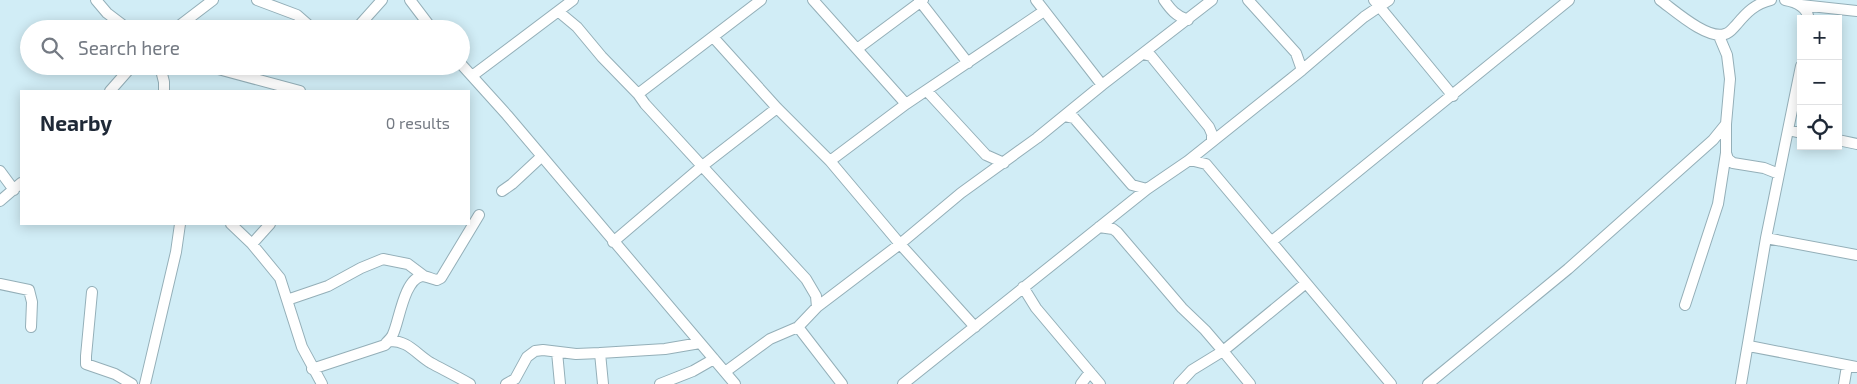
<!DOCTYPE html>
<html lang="en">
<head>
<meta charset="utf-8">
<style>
  :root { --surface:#fff; --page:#f6f6f7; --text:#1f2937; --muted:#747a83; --line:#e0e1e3 }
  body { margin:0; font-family:"Exo 2",sans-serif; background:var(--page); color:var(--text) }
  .controls { position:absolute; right:15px; top:15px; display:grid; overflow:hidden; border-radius:0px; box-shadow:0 2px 12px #0003 }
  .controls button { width:45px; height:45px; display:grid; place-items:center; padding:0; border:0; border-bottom:1px solid var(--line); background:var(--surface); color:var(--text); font:25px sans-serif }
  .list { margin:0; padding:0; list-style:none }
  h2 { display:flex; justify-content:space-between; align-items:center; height:65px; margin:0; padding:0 20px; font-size:21px }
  h2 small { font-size:16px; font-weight:400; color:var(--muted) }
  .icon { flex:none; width:28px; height:28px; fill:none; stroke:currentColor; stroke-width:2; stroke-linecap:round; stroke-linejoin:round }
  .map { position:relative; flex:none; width:1857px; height:384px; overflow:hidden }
  .search { position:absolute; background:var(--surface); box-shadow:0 2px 12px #0003; left:20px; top:20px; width:450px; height:55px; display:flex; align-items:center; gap:12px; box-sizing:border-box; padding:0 18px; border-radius:28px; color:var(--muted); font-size:19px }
  .panel { position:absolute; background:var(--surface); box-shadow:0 2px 12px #0003; left:20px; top:90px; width:450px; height:135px; border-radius:0px }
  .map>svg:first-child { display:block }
</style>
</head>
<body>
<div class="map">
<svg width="1857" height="384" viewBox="0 0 1857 384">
  <rect width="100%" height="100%" fill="#d1edf6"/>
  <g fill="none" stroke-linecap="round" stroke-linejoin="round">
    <!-- minor casing -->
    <g stroke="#94afb8" stroke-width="12">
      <path id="minor" d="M 96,0 L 107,13 L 128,29
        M 257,0 L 297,15 L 313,29
        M 410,0 L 432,29
        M 813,0 L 906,104
        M 919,0 L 968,63
        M 1036,0 L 1102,85
        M 1164,0 C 1171,10 1176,16 1188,20
        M 1248,0 L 1296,53 L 1302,70
        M 1374,0 L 1453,96
        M 1660,0 C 1674,10 1707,40 1725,34 C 1730,33 1733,28 1737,24 C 1747,12 1755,4 1771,0
        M 1785,0 C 1797,2 1807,7 1809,19
        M 1801,5 L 1857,11
        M 559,12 L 577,27 L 602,57 L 638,94 L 645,104 L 806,279 L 816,296 L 817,307
        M 175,29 L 213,0
        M 356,29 L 382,0
        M 713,37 L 777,108 L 830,161 L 900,244 L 975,327
        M 857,49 L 923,0
        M 1143,54 L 1151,56 L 1209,127 L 1212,134 L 1212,142
        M 461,64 L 507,115 L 735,384
        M 160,66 L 164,82 L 164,91
        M 207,66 L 300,91
        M 472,76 L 573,0
        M 110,91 L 132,66
        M 927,91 L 986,155 L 1004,163
        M 638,94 L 761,0
        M 1065,116 L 1074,118 L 1132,185 L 1147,189
        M 1726,124 L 1726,153 L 1728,159 L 1733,163 L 1764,168 L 1779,174
        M 1788,130 L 1801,133
        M 1838,140 L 1857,144
        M 830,161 L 906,104 L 1044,11
        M 1188,161 L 1302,70 L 1364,17 L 1389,0
        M 0,171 L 14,190
        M 502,191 L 512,184 L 541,157
        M 0,201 L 21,183
        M 231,224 L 252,244 L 280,278 L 302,347 L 322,384
        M 1099,227 L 1113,229 L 1117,232 L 1182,308 L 1205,330 L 1223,351 L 1192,370 L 1179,384
        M 1766,238 L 1857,255
        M 1272,241 L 1569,0
        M 613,242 L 701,167 L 777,108
        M 252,244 L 270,224
        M 0,284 L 29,290 L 32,302 L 31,327
        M 1023,287 L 1036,308 L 1100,384
        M 92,292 L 86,356 L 86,364 L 115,374 L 132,384
        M 287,300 L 328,286 L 361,268 L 383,259 L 408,264 L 424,276
        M 1685,305 L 1718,204 L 1726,153
        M 798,327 L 842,384
        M 386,343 C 389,340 392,337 393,334 C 399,322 404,279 422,276 C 426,276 432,279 437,280 L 441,278 L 479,215
        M 1749,346 L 1857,367
        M 557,352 L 560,384
        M 600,353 L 603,384
        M 312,369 L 385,345 L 389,341 C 408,340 416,354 431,363 C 444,370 458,377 470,384
        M 725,372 L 770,339 L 798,327 L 817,307 L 900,244 L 961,193 L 1037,138 L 1102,85 L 1212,0
        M 145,384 L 176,252 L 180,224
        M 506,384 L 515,379 L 527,357 L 535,351 L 543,350 L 576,354 L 600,353 L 665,349 L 700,343
        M 660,384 L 693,371 L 714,359
        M 903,384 L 1147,189 L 1188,161 L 1194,161 L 1206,164 L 1391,384
        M 1081,384 L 1090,372
        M 1250,384 L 1223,351 L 1306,283
        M 1428,384 L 1568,269 L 1713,140 L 1726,124 L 1730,79 L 1727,55 L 1719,36
        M 1741,384 L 1766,238 L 1801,66
        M 1844,384 L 1847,366"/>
    </g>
    <!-- minor -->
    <use href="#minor" stroke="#fff" stroke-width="10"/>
  </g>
</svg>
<div class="controls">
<button>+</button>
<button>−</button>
<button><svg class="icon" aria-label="locate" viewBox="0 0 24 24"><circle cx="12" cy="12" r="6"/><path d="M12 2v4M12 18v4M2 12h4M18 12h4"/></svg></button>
</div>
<div class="search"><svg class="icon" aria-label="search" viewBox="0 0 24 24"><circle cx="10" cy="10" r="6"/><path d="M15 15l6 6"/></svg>Search here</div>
<section class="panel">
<h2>Nearby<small>0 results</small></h2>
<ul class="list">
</ul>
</section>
</div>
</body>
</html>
